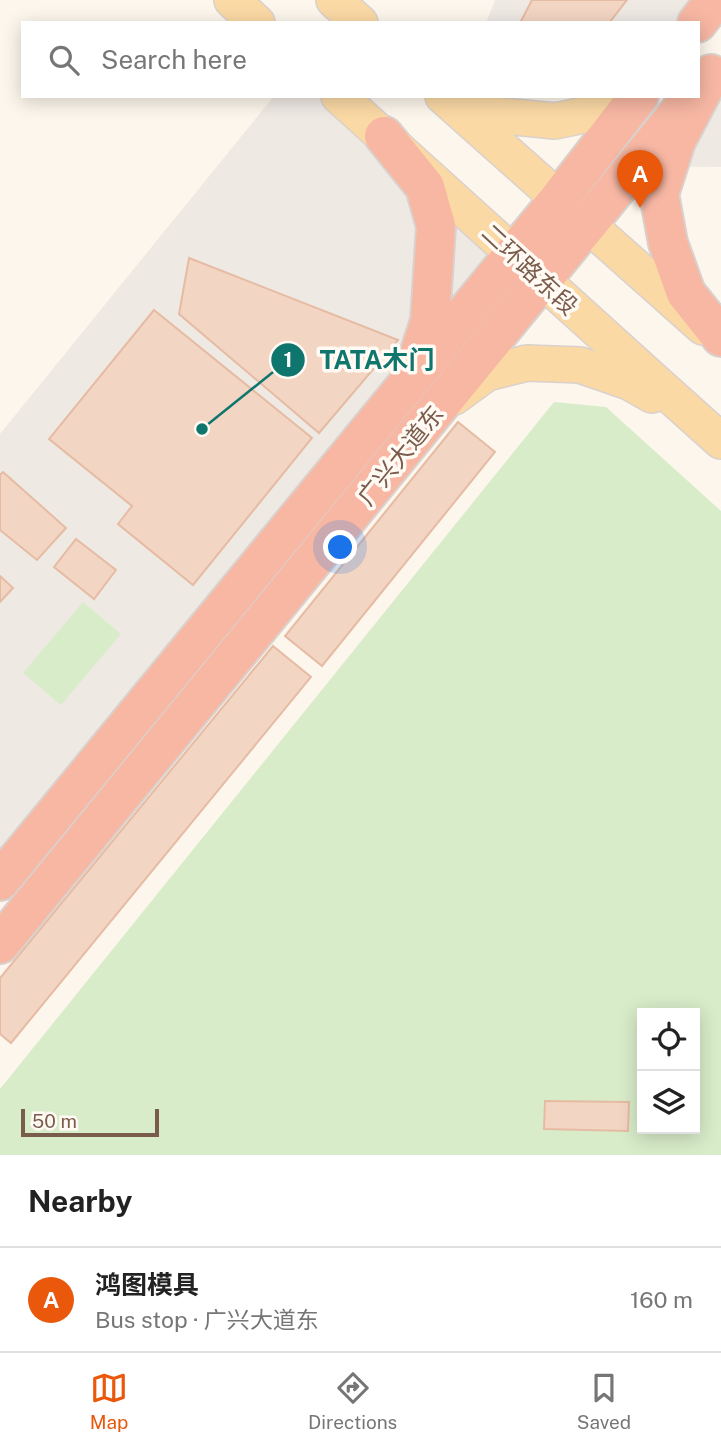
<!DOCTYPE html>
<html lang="en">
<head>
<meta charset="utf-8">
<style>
  :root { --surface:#fff; --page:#f2f2f2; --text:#222; --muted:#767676; --line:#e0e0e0; --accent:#ea580c }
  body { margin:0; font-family:"Public Sans","Noto Sans SC",sans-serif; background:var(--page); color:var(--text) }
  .controls { position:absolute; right:21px; bottom:21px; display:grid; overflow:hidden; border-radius:0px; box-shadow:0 4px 18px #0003 }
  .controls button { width:63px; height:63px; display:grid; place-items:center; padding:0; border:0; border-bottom:2px solid var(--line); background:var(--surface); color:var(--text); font:35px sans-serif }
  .scale { position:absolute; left:21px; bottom:18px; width:138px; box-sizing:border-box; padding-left:7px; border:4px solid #7a5c4d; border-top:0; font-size:19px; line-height:24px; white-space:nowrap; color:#7a5c4d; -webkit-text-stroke:5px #fffaf3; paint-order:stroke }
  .you { position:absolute; left:341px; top:548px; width:24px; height:24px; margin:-18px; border:5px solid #fff; border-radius:50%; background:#1a73e8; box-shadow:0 0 0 10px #1a73e833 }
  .badge { display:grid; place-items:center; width:46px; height:46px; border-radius:50%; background:var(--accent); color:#fff; font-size:23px; font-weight:700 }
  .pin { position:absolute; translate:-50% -58px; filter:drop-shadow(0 2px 4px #0008) }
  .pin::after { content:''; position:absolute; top:37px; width:24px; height:21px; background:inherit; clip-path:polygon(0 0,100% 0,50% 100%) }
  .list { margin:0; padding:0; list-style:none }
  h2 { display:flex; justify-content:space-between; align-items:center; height:91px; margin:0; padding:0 28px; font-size:30px }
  h2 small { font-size:23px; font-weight:400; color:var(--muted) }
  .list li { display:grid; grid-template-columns:46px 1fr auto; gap:21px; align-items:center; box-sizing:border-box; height:105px; padding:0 28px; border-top:2px solid var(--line) }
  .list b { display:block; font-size:26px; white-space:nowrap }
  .list p { margin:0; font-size:23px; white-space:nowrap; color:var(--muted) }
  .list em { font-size:23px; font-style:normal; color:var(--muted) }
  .icon { flex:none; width:38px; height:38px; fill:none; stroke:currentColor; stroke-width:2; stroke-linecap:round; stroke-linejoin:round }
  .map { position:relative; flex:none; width:721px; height:1155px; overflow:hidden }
  .search { position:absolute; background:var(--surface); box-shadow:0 4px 18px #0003; left:21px; right:21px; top:21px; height:77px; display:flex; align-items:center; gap:18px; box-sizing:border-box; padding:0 24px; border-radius:0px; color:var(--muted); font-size:26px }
  .sheet { height:196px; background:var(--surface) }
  nav { display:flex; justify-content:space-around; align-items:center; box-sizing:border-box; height:98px; border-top:2px solid var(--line); background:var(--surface); font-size:19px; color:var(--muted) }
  nav a { display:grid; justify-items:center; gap:4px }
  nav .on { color:var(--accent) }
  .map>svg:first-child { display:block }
</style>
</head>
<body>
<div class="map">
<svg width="721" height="1155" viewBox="0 0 721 1155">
  <rect width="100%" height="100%" fill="#fdf6ec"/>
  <!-- industrial -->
  <path fill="#efe9e4" d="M 495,0 L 715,0 L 697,23 L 486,23 Z
    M 721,62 L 721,167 L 634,166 Z
    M 274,96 L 339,96 L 514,254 L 0,881 L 0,434 Z"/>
  <!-- green -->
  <path fill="#d8ecc9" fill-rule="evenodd" d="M 554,402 L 606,407 L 721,511 L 721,1155 L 0,1155 L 0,1089 ZM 642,1013 L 695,1013 L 695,1129 L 642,1129 Z
    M 83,602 L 121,634 L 61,705 L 23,673 Z"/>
  <!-- building -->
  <path fill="#f3d5c3" stroke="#e6bba3" stroke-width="2" d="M 532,0 L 627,0 L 609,23 L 520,23 Z
    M 189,258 L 398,340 L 319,433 L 179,314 Z
    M 154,310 L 312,438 L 193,585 L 118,524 L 132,506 L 49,439 Z
    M 458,422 L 495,452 L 322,666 L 285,636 Z
    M 3,472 L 66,528 L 37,560 L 0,530 L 0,475 Z
    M 76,539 L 116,570 L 94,599 L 54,567 Z
    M 0,576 L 13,588 L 0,602 Z
    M 273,646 L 311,677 L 11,1043 L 0,1034 L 0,978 Z
    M 545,1101 L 629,1102 L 628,1131 L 544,1129 Z"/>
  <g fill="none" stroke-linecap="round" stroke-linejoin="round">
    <!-- primary casing -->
    <g stroke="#dad1cd" stroke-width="38">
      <path id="primary" d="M 232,0 L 257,23
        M 334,0 L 360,23
        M 339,96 C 467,211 593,327 721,441
        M 443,96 L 703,327
        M 459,99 L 493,115 L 555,121 L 608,110 L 628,96
        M 454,397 L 487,373 L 527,363 L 580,365 L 629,382 L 652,395"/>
    </g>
    <!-- highway casing -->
    <g stroke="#dad1cd" stroke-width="42">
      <path id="highway" d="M 697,23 L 715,0
        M 711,74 L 676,141 L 659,194 L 668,243 L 686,293 L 721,337
        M 384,136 L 425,187 L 436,226 L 430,321 L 416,364
        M 0,881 L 559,199 L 639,96
        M 0,944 L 692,96"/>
    </g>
    <!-- primary -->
    <use href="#primary" stroke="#fbd9a5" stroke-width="35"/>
    <!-- highway -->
    <use href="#highway" stroke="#f7b7a3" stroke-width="38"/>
  </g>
  <g text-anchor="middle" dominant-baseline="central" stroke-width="7" stroke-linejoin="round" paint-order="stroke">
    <!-- street labels -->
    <g font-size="24" fill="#7a5c4d" stroke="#fffaf3">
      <text transform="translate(530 269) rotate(43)">二环路东段</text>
      <text transform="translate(400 455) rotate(-51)">广兴大道东</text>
    </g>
  </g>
  <!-- callouts -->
  <path fill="none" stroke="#0f766e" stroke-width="2.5" d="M202 429L288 360"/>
  <g fill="#0f766e" stroke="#fffaf3" stroke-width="2.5">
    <circle cx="202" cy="429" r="7"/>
    <circle cx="288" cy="360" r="18"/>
  </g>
  <g font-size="21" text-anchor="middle" font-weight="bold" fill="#fff">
    <text x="288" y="367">1</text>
  </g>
  <g font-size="26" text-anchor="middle" font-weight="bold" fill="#0f766e" stroke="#fffaf3" stroke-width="7" stroke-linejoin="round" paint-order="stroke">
    <text x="377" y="369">TATA木门</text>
  </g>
</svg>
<div class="controls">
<button><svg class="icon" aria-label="locate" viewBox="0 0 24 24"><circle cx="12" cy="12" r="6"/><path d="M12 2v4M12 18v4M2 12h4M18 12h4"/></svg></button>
<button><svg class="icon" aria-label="layers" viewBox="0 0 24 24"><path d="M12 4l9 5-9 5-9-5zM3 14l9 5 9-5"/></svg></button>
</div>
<div class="scale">50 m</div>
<div class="you"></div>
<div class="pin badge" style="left:640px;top:208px">A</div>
<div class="search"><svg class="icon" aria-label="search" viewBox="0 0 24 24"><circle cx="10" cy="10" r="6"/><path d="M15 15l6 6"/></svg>Search here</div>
</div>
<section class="sheet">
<h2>Nearby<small></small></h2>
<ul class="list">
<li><span class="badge">A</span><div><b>鸿图模具</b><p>Bus stop · 广兴大道东</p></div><em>160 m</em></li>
</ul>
</section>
<nav>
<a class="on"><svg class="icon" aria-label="map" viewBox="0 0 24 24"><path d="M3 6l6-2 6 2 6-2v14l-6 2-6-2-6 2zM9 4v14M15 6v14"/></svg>Map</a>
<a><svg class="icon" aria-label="directions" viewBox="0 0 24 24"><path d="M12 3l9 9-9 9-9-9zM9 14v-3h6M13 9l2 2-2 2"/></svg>Directions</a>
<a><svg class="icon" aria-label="saved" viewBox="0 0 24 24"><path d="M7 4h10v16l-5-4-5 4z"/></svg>Saved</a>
</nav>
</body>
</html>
